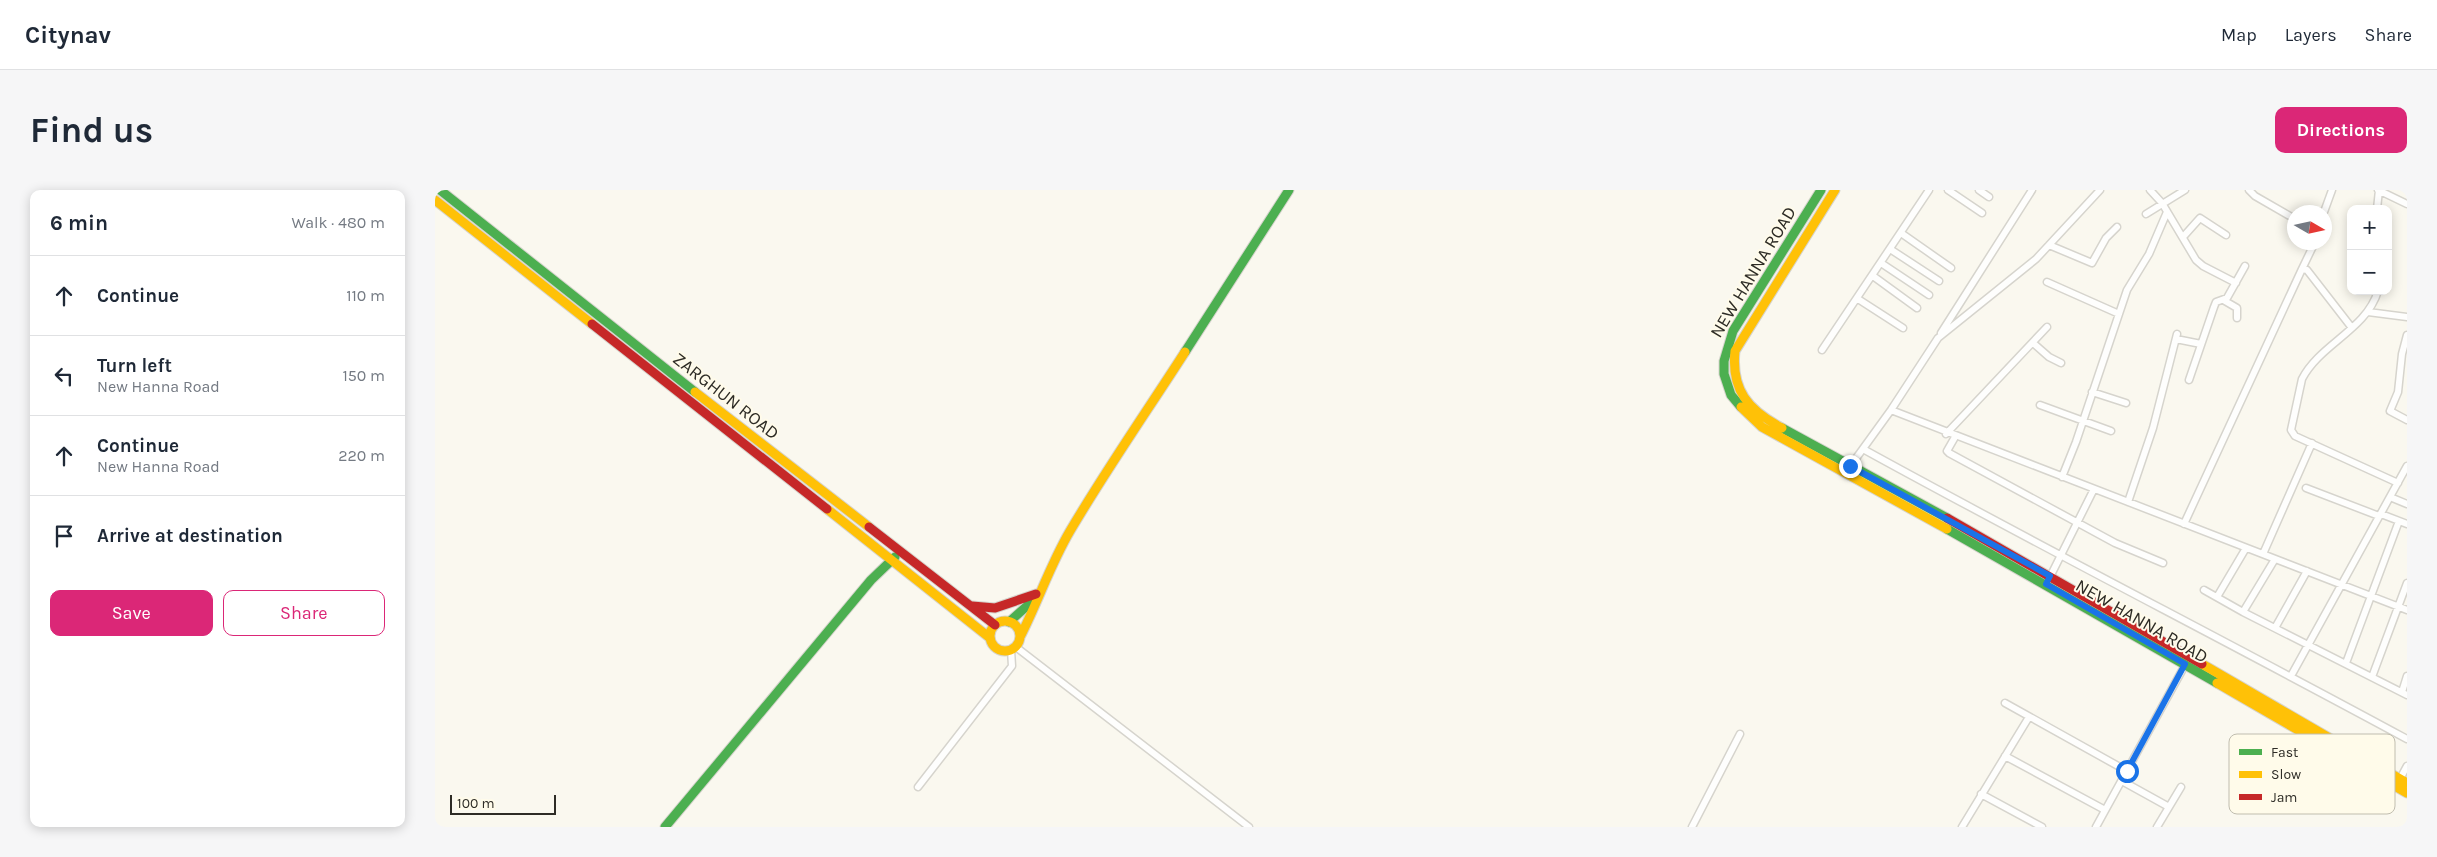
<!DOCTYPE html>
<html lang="en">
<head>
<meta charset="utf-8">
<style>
  :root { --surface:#fff; --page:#f6f6f7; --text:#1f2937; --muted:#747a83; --line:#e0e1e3; --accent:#db2777 }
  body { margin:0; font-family:Karla,sans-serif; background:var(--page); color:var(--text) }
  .controls { position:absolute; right:15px; top:15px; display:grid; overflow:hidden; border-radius:10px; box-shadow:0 2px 12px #0003 }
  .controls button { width:45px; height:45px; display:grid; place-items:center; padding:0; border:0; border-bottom:1px solid var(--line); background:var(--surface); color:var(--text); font:25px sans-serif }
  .compass { position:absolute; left:1852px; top:15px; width:45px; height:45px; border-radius:50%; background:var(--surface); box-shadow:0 2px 12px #0003; rotate:99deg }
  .scale { position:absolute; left:15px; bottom:12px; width:106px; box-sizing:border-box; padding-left:5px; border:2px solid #2e2c26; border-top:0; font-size:14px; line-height:18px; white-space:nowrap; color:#2e2c26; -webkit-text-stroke:4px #fffbea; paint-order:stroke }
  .stop { position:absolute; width:15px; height:15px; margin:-11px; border:4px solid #1a73e8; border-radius:50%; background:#fff }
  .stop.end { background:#1a73e8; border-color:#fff; box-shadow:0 1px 5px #0008 }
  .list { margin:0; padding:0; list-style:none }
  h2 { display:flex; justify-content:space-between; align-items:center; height:65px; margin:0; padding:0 20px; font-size:21px }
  h2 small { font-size:16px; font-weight:400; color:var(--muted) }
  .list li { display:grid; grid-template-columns:32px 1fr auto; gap:15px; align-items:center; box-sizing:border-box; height:80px; padding:0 20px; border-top:1px solid var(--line) }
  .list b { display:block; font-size:19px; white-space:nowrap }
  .list p { margin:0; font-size:16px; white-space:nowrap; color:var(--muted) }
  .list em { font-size:16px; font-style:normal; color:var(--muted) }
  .actions { display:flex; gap:10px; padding:15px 20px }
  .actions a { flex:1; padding:11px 0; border:1px solid var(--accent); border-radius:10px; text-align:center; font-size:18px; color:var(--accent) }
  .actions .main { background:var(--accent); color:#fff }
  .icon { flex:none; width:28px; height:28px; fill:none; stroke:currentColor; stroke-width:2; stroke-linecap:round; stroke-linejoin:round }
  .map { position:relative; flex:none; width:1972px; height:637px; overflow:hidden; border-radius:10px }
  header { display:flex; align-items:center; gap:30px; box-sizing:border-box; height:70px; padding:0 25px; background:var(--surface); border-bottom:1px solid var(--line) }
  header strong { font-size:24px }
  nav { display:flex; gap:28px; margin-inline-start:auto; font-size:18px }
  .intro { display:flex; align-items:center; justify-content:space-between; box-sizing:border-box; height:120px; padding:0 30px }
  h1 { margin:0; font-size:35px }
  .button { padding:12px 22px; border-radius:10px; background:var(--accent); color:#fff; font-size:18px; font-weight:700 }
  main { display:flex; gap:30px; padding:0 30px }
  aside { flex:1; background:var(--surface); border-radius:10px; box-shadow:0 2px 12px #0003 }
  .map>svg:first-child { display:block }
</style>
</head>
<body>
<header>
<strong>Citynav</strong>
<nav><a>Map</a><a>Layers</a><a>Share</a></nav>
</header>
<div class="intro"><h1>Find us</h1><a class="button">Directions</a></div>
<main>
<aside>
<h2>6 min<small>Walk · 480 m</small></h2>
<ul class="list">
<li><svg class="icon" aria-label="ahead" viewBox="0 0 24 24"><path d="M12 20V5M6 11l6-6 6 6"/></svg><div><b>Continue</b></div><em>110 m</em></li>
<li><svg class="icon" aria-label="left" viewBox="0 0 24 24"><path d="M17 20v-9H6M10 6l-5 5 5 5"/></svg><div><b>Turn left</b><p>New Hanna Road</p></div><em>150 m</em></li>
<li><svg class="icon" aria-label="ahead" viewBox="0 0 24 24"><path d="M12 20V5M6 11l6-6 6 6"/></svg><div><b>Continue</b><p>New Hanna Road</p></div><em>220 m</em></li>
<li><svg class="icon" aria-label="arrive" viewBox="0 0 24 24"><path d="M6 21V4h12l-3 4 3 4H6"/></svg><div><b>Arrive at destination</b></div></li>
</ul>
<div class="actions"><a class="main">Save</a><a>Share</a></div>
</aside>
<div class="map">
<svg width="1972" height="637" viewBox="0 0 1972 637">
  <rect width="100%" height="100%" fill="#faf8ef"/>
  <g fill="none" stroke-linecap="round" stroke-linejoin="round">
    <!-- street casing -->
    <g stroke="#d6d4cd" stroke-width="9">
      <path id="street" d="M 1513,0 L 1547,23
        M 1544,0 L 1554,7
        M 1715,0 L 1727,13 L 1761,70 L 1768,76 L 1801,93
        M 1814,0 L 1820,6 L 1860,29
        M 1943,0 L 1972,14
        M 1942,19 L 1944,0
        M 1889,22 L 1897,0
        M 1711,24 L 1750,0
        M 1466,43 L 1516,78
        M 1748,47 L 1765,28 L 1791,45
        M 1614,55 L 1657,73 L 1671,48 L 1682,37
        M 1455,59 L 1504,91
        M 1446,73 L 1494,105
        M 1867,79 L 1880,52
        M 1438,86 L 1482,118
        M 1612,92 L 1684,124
        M 1943,101 C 1931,140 1885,154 1867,189 L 1856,240 L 1860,246 L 1963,293
        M 1423,109 L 1468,138
        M 1790,111 L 1802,118 L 1802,128
        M 1933,122 L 1972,127
        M 1506,143 L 1597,0
        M 1972,145 L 1967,164 L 1963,202 L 1955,221 L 1972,230
        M 1741,149 L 1766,154
        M 1598,153 L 1614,167 L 1626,173
        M 1387,160 L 1494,0
        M 1754,190 L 1779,117 L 1781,112 L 1792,108 L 1810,76
        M 1657,202 L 1691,213
        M 1605,215 L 1676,241
        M 1456,220 L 1972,420
        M 1511,244 L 1612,137
        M 1520,247 L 1512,261 L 1514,263 L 1680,353 L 1728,373
        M 1428,259 C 1608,358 1791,451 1972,549
        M 1414,278 L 1456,220 L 1503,148 L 1601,69 L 1665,0
        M 1627,287 L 1641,252 L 1692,100 L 1714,64 L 1732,22
        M 1871,298 L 1944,326
        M 1955,307 L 1972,314
        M 1693,312 L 1718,238 L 1742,144
        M 1946,324 L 1972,334
        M 1749,334 L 1867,79 L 1872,80 L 1917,138
        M 1828,364 L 1877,253
        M 1614,389 L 1659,299
        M 1769,400 L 1808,422 L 1972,505
        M 1782,407 L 1811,358
        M 1808,422 L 1840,369
        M 1840,438 L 1872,381
        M 581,457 L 814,637
        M 1911,473 L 1964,331
        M 1856,486 L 1972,276
        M 1937,487 L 1972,393
        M 1967,502 L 1972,486
        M 1570,513 L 1692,581
        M 1570,566 L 1670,620
        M 1965,589 L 1972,576
        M 1687,591 L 1734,617
        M 483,597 L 577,476 L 576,460
        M 1546,604 L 1607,637
        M 1257,637 L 1305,544
        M 1527,637 L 1594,527
        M 1661,637 L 1750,475
        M 1722,637 L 1746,597"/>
    </g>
    <!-- fast casing -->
    <g stroke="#d6d4cd" stroke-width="11">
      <path id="fast" d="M 5,0 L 260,202
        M 750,162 L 854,0
        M 1306,217 L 1296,205 L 1289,184 L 1289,171 L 1298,141 L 1386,0
        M 1347,238 L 1512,328
        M 1512,339 L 1782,493
        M 574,432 L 592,416 L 600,405
        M 230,637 L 436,390 L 460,367"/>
    </g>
    <!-- slow casing -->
    <g stroke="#d6d4cd" stroke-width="11">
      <path id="slow" d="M 0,10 L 157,134
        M 260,202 L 434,337
        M 1306,217 L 1327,237 L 1512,339
        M 1347,238 C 1313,220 1296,200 1300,161 L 1400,0
        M 392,319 L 555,448
        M555 446a15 15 0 1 1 30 0a15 15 0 1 1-30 0Z
        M 585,447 C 603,412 615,375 635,341 C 671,280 712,221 750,162
        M 1767,474 L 1972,593
        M 1782,493 L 1972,603"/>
    </g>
    <!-- jam casing -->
    <g stroke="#d6d4cd" stroke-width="11">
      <path id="jam" d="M 157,134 L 392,319
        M 1512,328 L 1767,474
        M 434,337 L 560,435
        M 537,416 L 560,418 L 601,404"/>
    </g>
    <!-- street -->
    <use href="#street" stroke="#fefefd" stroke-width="6"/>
    <!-- fast -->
    <use href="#fast" stroke="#4caf50" stroke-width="9"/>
    <!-- slow -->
    <use href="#slow" stroke="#ffc107" stroke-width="9"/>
    <!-- jam -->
    <use href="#jam" stroke="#c62828" stroke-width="9"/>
  </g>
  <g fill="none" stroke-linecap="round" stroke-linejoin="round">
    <!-- route -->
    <path stroke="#1a73e8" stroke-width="6" d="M 1415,276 L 1615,386 L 1611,394 L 1750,474 L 1692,581"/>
  </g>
  <g text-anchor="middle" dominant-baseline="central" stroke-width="4" stroke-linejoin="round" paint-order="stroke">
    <!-- street labels -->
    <g font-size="18" fill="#2e2c26" stroke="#fffbea">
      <text transform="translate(1318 82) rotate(-59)">NEW HANNA ROAD</text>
      <text transform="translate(291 206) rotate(38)">ZARGHUN ROAD</text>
      <text transform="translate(1707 431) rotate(30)">NEW HANNA ROAD</text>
    </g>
  </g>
  <!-- legend -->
  <rect x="1794" y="544" width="166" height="80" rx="8" fill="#fffbea" stroke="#c0bdaf" stroke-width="1"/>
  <rect x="1804" y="559" width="23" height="6" fill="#4caf50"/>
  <rect x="1804" y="581" width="23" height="7" fill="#ffc107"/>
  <rect x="1804" y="604" width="23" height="6" fill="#c62828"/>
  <g font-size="14" fill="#2e2c26">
    <text x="1836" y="567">Fast</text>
    <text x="1836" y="589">Slow</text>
    <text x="1836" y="612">Jam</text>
  </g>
</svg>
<div class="controls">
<button>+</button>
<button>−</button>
</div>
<svg class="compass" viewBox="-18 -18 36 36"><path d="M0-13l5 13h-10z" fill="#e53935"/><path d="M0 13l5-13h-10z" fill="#747a83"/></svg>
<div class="scale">100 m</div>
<div class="stop" style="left:1692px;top:581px"></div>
<div class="stop end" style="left:1415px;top:276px"></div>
</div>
</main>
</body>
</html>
